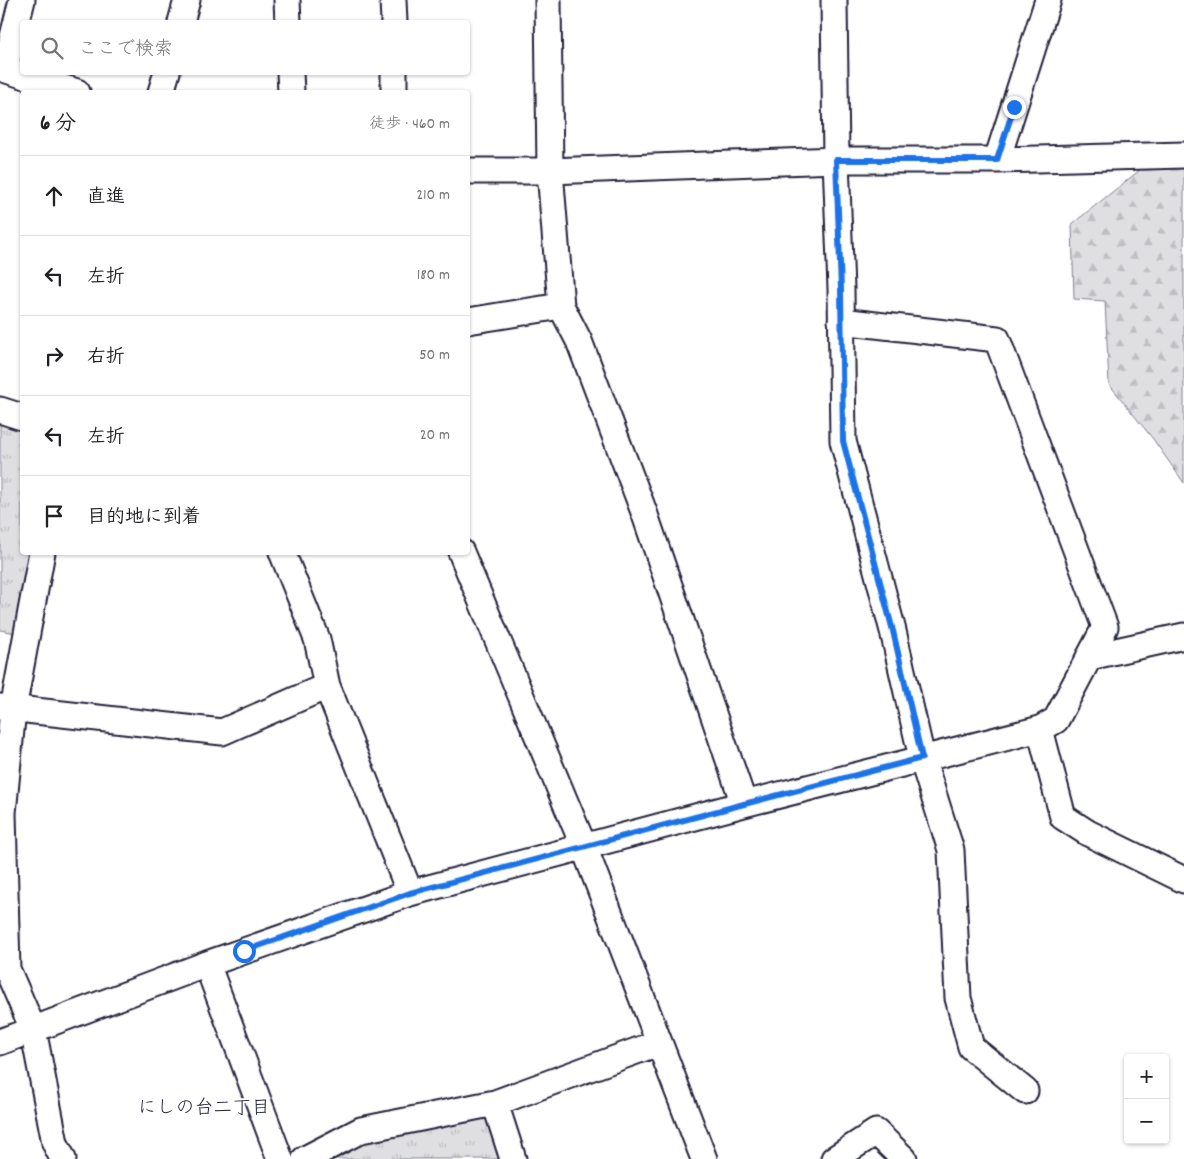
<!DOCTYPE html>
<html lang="ja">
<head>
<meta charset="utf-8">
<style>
  :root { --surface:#fff; --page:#f2f2f2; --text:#202124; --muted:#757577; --line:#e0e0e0 }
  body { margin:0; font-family:Dekko,"Klee One",sans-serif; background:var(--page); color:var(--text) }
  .controls { position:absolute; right:15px; bottom:15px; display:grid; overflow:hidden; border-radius:5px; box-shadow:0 1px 4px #0004 }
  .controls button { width:45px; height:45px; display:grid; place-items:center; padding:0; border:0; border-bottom:1px solid var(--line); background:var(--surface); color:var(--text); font:25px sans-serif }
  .stop { position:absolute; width:15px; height:15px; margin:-11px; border:4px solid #1a73e8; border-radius:50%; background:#fff }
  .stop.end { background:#1a73e8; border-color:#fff; box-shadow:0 1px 5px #0008 }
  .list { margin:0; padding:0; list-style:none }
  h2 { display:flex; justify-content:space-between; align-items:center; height:65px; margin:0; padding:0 20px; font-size:21px }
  h2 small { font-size:16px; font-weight:400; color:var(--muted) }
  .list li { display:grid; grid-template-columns:32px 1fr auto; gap:15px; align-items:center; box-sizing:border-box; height:80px; padding:0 20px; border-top:1px solid var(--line) }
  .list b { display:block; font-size:19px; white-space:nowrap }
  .list em { font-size:16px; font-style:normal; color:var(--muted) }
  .icon { flex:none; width:28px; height:28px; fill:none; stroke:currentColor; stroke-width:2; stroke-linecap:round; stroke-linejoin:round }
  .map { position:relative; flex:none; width:1184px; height:1159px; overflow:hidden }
  .search { position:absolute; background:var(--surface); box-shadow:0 1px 4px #0004; left:20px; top:20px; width:450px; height:55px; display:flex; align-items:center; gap:12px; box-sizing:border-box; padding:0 18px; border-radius:5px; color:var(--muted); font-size:19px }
  .panel { position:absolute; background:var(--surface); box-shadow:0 1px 4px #0004; left:20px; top:90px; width:450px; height:465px; border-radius:5px }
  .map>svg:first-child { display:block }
</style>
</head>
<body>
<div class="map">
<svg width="1184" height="1159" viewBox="0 0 1184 1159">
  <defs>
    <pattern id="forest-firs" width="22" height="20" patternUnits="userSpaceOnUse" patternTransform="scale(1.25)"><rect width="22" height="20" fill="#dfdfe2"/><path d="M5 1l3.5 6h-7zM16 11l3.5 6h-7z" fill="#bfbfc3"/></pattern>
    <pattern id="park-tufts" width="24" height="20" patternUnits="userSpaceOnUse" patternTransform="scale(1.25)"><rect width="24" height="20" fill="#dfdfe2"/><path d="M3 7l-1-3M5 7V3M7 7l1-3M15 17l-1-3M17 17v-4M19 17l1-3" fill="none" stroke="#bfbfc3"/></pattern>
  </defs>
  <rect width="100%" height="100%" fill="#fff"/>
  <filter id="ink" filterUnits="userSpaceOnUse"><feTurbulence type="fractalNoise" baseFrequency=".02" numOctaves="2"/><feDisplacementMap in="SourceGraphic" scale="10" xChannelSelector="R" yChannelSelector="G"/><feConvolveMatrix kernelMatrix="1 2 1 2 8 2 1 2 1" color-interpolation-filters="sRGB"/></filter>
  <g filter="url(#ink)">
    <!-- forest -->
    <path fill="url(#forest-firs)" stroke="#80808e" d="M 1184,164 L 1184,483 L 1153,439 L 1109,384 L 1105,301 L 1074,299 L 1072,224 L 1145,166 Z"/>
    <!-- park -->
    <path fill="url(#park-tufts)" stroke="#80808e" d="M 0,410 L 22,417 L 22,552 L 45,553 L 26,635 L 0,630 Z
      M 495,1103 L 513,1159 L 305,1159 Z"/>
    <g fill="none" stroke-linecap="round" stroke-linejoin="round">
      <!-- minor casing -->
      <g stroke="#22223b" stroke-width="29">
        <path id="minor" d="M 287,0 L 288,22
          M 393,0 L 394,22
          M 548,0 L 550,171 L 561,306 L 579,341 L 644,512 L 744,804
          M 834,0 L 836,160 L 841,289 L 843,441 L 893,631 L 922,758 L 951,850 L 958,998 L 971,1047 L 1025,1091
          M 181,22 L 187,0
          M 0,68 L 77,92
          M 5,69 L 22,0
          M 290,72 L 291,92
          M 394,72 L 394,92
          M 161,92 L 167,72
          M 997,160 L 1048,0
          M 468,171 L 550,171 L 836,160 L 997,160 L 1184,155
          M 468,321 L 561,306
          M 0,410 L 22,417
          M 42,552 L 13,709 L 3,813 L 7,969 L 33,1029 L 55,1143 L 63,1159
          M 282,552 L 317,639 L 327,686 L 410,893
          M 461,552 L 584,847 L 704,1159
          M 1089,657 L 1184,636
          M 0,707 L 222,732 L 327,686
          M 1040,729 L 1063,817 L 1088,833 L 1184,880
          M 207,964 L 280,1159
          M 0,1042 L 207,964 L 410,893 L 744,804 L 1040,729 L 1056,720 L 1105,627 L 997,339 L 841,321
          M 495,1103 L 513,1159
          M 305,1159 L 361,1130 L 495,1103 L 658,1043
          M 834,1159 L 876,1132 L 904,1159"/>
      </g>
      <!-- minor -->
      <use href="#minor" stroke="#fff" stroke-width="25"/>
    </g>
  </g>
  <g fill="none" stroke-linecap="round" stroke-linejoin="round" filter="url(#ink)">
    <!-- route -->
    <path stroke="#1a73e8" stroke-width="6" d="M 244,951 L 410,893 L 744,804 L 922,758 L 893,631 L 843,441 L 841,289 L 836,160 L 997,160 L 1014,107"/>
  </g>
  <g text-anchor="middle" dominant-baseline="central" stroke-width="4" stroke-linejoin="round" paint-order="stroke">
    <!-- neighbourhood labels -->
    <g font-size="19" fill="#22223b" stroke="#fff">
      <text x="204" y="1109">にしの台二丁目</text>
    </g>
  </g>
</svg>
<div class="controls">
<button>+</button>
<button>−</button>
</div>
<div class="stop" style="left:244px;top:951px"></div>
<div class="stop end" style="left:1014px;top:107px"></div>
<div class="search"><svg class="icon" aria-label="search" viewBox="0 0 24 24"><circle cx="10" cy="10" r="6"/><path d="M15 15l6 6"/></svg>ここで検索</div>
<section class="panel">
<h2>6 分<small>徒歩 · 460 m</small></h2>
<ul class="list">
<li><svg class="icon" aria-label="ahead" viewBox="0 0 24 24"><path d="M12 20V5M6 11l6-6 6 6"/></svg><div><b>直進</b></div><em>210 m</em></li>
<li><svg class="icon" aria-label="left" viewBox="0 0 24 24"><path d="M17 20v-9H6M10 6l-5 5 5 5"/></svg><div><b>左折</b></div><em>180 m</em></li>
<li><svg class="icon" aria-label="right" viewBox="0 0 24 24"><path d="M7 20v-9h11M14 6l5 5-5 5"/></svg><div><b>右折</b></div><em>50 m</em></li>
<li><svg class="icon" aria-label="left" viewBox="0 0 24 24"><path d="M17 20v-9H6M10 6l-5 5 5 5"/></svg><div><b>左折</b></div><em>20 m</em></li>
<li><svg class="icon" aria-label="arrive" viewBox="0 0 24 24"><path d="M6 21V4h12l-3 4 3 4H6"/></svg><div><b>目的地に到着</b></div></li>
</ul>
</section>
</div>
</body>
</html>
